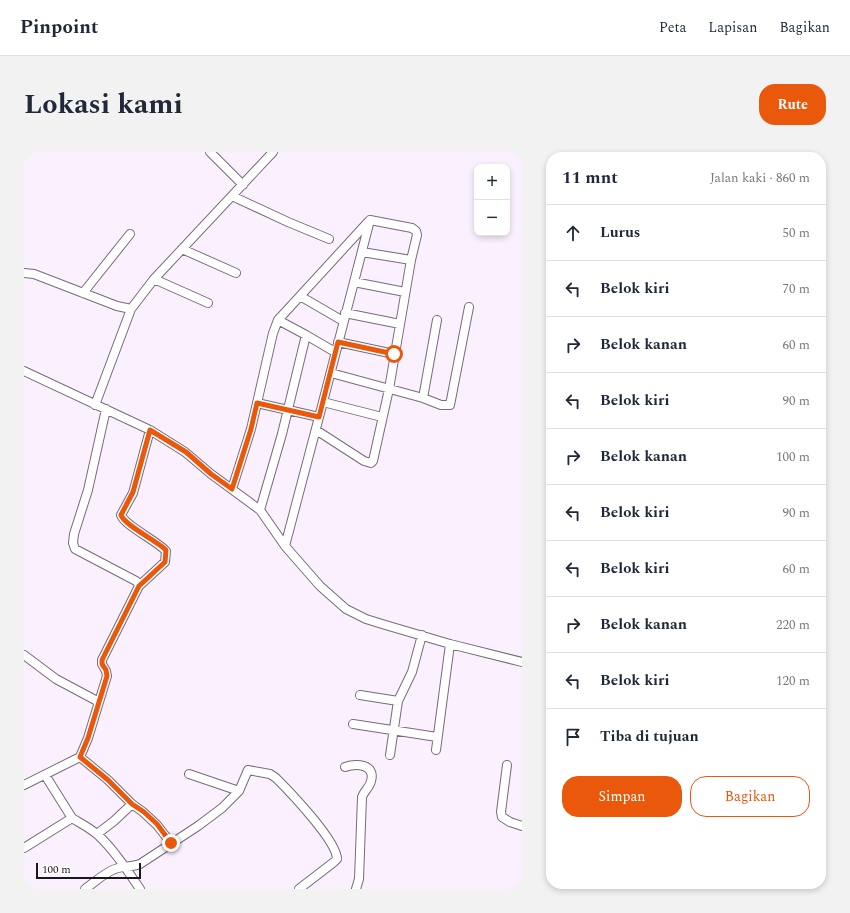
<!DOCTYPE html>
<html lang="id">
<head>
<meta charset="utf-8">
<style>
  :root { --surface:#fff; --page:#f2f2f3; --text:#1f2937; --muted:#747a83; --line:#e0e1e3; --accent:#ea580c }
  body { margin:0; font-family:Spectral,serif; background:var(--page); color:var(--text) }
  .controls { position:absolute; right:12px; top:12px; display:grid; overflow:hidden; border-radius:8px; box-shadow:0 2px 6px #0003 }
  .controls button { width:36px; height:36px; display:grid; place-items:center; padding:0; border:0; border-bottom:1px solid var(--line); background:var(--surface); color:var(--text); font:20px sans-serif }
  .scale { position:absolute; left:12px; bottom:10px; width:105px; box-sizing:border-box; padding-left:4px; border:2px solid #1b151c; border-top:0; font-size:11px; line-height:14px; white-space:nowrap; color:#1b151c; -webkit-text-stroke:3px #fff; paint-order:stroke }
  .stop { position:absolute; width:12px; height:12px; margin:-9px; border:3px solid #ea580c; border-radius:50%; background:#fff }
  .stop.end { background:#ea580c; border-color:#fff; box-shadow:0 1px 4px #0008 }
  .list { margin:0; padding:0; list-style:none }
  h2 { display:flex; justify-content:space-between; align-items:center; height:52px; margin:0; padding:0 16px; font-size:17px }
  h2 small { font-size:13px; font-weight:400; color:var(--muted) }
  .list li { display:grid; grid-template-columns:26px 1fr auto; gap:12px; align-items:center; box-sizing:border-box; height:56px; padding:0 16px; border-top:1px solid var(--line) }
  .list b { display:block; font-size:15px; white-space:nowrap }
  .list em { font-size:13px; font-style:normal; color:var(--muted) }
  .actions { display:flex; gap:8px; padding:12px 16px }
  .actions a { flex:1; padding:9px 0; border:1px solid var(--accent); border-radius:16px; text-align:center; font-size:14px; color:var(--accent) }
  .actions .main { background:var(--accent); color:#fff }
  .icon { flex:none; width:22px; height:22px; fill:none; stroke:currentColor; stroke-width:2; stroke-linecap:round; stroke-linejoin:round }
  .map { position:relative; flex:none; width:498px; height:737px; overflow:hidden; border-radius:16px }
  header { display:flex; align-items:center; gap:24px; box-sizing:border-box; height:56px; padding:0 20px; background:var(--surface); border-bottom:1px solid var(--line) }
  header strong { font-size:19px }
  nav { display:flex; gap:22px; margin-inline-start:auto; font-size:14px }
  .intro { display:flex; align-items:center; justify-content:space-between; box-sizing:border-box; height:96px; padding:0 24px }
  h1 { margin:0; font-size:28px }
  .button { padding:10px 18px; border-radius:16px; background:var(--accent); color:#fff; font-size:14px; font-weight:700 }
  main { display:flex; gap:24px; padding:0 24px }
  aside { flex:1; background:var(--surface); border-radius:16px; box-shadow:0 2px 6px #0003 }
  .map>svg:first-child { display:block }
</style>
</head>
<body>
<header>
<strong>Pinpoint</strong>
<nav><a>Peta</a><a>Lapisan</a><a>Bagikan</a></nav>
</header>
<div class="intro"><h1>Lokasi kami</h1><a class="button">Rute</a></div>
<main>
<div class="map">
<svg width="498" height="737" viewBox="0 0 498 737">
  <rect width="100%" height="100%" fill="#fbf0fd"/>
  <g fill="none" stroke-linecap="round" stroke-linejoin="round">
    <!-- minor casing -->
    <g stroke="#796a7d" stroke-width="10">
      <path id="minor" d="M 186,0 L 219,33
        M 208,44 L 264,70 L 305,87
        M 158,97 L 212,121
        M 338,100 L 387,108
        M 0,121 L 10,122 L 93,154 L 107,157 L 130,127 L 249,0
        M 130,127 L 184,151
        M 330,130 L 381,140
        M 59,141 L 106,82
        M 276,144 L 319,169
        M 321,161 L 376,172
        M 254,168 L 282,183
        M 314,190 L 370,202
        M 0,219 L 126,278 L 161,300 L 187,322 L 236,358 L 261,394 L 296,434 L 322,457 L 342,467 L 358,472 L 426,492 L 498,510
        M 307,221 L 399,246 L 413,168
        M 399,246 L 417,253 L 426,253 L 445,155
        M 299,250 L 358,265
        M 233,251 L 249,181 L 254,168 L 344,70
        M 71,253 L 107,157
        M 82,257 L 64,338 L 50,382 L 49,391 L 51,397 L 112,429 L 114,431 L 115,434
        M 292,278 L 340,309 L 347,311 L 349,309 L 365,237 L 387,108 L 393,83 L 392,79 L 388,76 L 346,68
        M 208,337 L 227,277 L 233,251 L 295,265
        M 236,358 L 258,282 L 282,183 L 311,200
        M 261,394 L 299,250 L 346,68
        M 0,503 L 32,527 L 75,550 L 64,586 L 56,605 L 0,633
        M 336,543 L 374,549
        M 75,550 L 83,524 L 82,519 L 78,512 L 78,508 L 115,434 L 141,410 L 142,399 C 133,389 100,373 97,363 L 109,341 L 126,278
        M 329,572 L 413,585
        M 412,598 L 426,492
        M 366,603 L 374,549 L 388,520 L 398,483
        M 56,605 L 84,628 L 108,652 L 119,660 L 133,673 L 147,691
        M 483,613 L 477,660 L 478,665 L 486,670 L 498,674
        M 321,615 C 332,611 352,612 347,629 C 346,635 340,639 338,645 L 335,727 L 332,737
        M 165,622 L 215,639
        M 48,666 C 56,671 66,676 74,683 C 90,698 103,718 116,737
        M 73,682 L 90,669 L 108,652
        M 0,696 L 48,666 L 21,623
        M 61,737 C 71,730 82,719 94,716 C 102,714 108,715 116,712 L 174,674 L 198,656 L 215,639 L 224,618 L 246,622 L 252,626 C 266,640 313,689 313,707 L 310,710 L 275,737"/>
    </g>
    <!-- minor -->
    <use href="#minor" stroke="#fff" stroke-width="8"/>
  </g>
  <g fill="none" stroke-linecap="round" stroke-linejoin="round">
    <!-- route -->
    <path stroke="#ea580c" stroke-width="5" d="M 147,691 L 133,672 L 120,660 L 108,652 L 84,628 L 56,605 L 64,586 L 83,524 L 82,518 L 78,512 L 78,508 L 115,434 L 141,410 L 142,398 C 133,389 100,373 97,363 L 109,340 L 126,278 L 162,300 L 187,322 L 208,337 L 227,277 L 233,251 L 295,265 L 314,190 L 370,202"/>
  </g>
</svg>
<div class="controls">
<button>+</button>
<button>−</button>
</div>
<div class="scale">100 m</div>
<div class="stop" style="left:370px;top:202px"></div>
<div class="stop end" style="left:147px;top:691px"></div>
</div>
<aside>
<h2>11 mnt<small>Jalan kaki · 860 m</small></h2>
<ul class="list">
<li><svg class="icon" aria-label="ahead" viewBox="0 0 24 24"><path d="M12 20V5M6 11l6-6 6 6"/></svg><div><b>Lurus</b></div><em>50 m</em></li>
<li><svg class="icon" aria-label="left" viewBox="0 0 24 24"><path d="M17 20v-9H6M10 6l-5 5 5 5"/></svg><div><b>Belok kiri</b></div><em>70 m</em></li>
<li><svg class="icon" aria-label="right" viewBox="0 0 24 24"><path d="M7 20v-9h11M14 6l5 5-5 5"/></svg><div><b>Belok kanan</b></div><em>60 m</em></li>
<li><svg class="icon" aria-label="left" viewBox="0 0 24 24"><path d="M17 20v-9H6M10 6l-5 5 5 5"/></svg><div><b>Belok kiri</b></div><em>90 m</em></li>
<li><svg class="icon" aria-label="right" viewBox="0 0 24 24"><path d="M7 20v-9h11M14 6l5 5-5 5"/></svg><div><b>Belok kanan</b></div><em>100 m</em></li>
<li><svg class="icon" aria-label="left" viewBox="0 0 24 24"><path d="M17 20v-9H6M10 6l-5 5 5 5"/></svg><div><b>Belok kiri</b></div><em>90 m</em></li>
<li><svg class="icon" aria-label="left" viewBox="0 0 24 24"><path d="M17 20v-9H6M10 6l-5 5 5 5"/></svg><div><b>Belok kiri</b></div><em>60 m</em></li>
<li><svg class="icon" aria-label="right" viewBox="0 0 24 24"><path d="M7 20v-9h11M14 6l5 5-5 5"/></svg><div><b>Belok kanan</b></div><em>220 m</em></li>
<li><svg class="icon" aria-label="left" viewBox="0 0 24 24"><path d="M17 20v-9H6M10 6l-5 5 5 5"/></svg><div><b>Belok kiri</b></div><em>120 m</em></li>
<li><svg class="icon" aria-label="arrive" viewBox="0 0 24 24"><path d="M6 21V4h12l-3 4 3 4H6"/></svg><div><b>Tiba di tujuan</b></div></li>
</ul>
<div class="actions"><a class="main">Simpan</a><a>Bagikan</a></div>
</aside>
</main>
</body>
</html>
